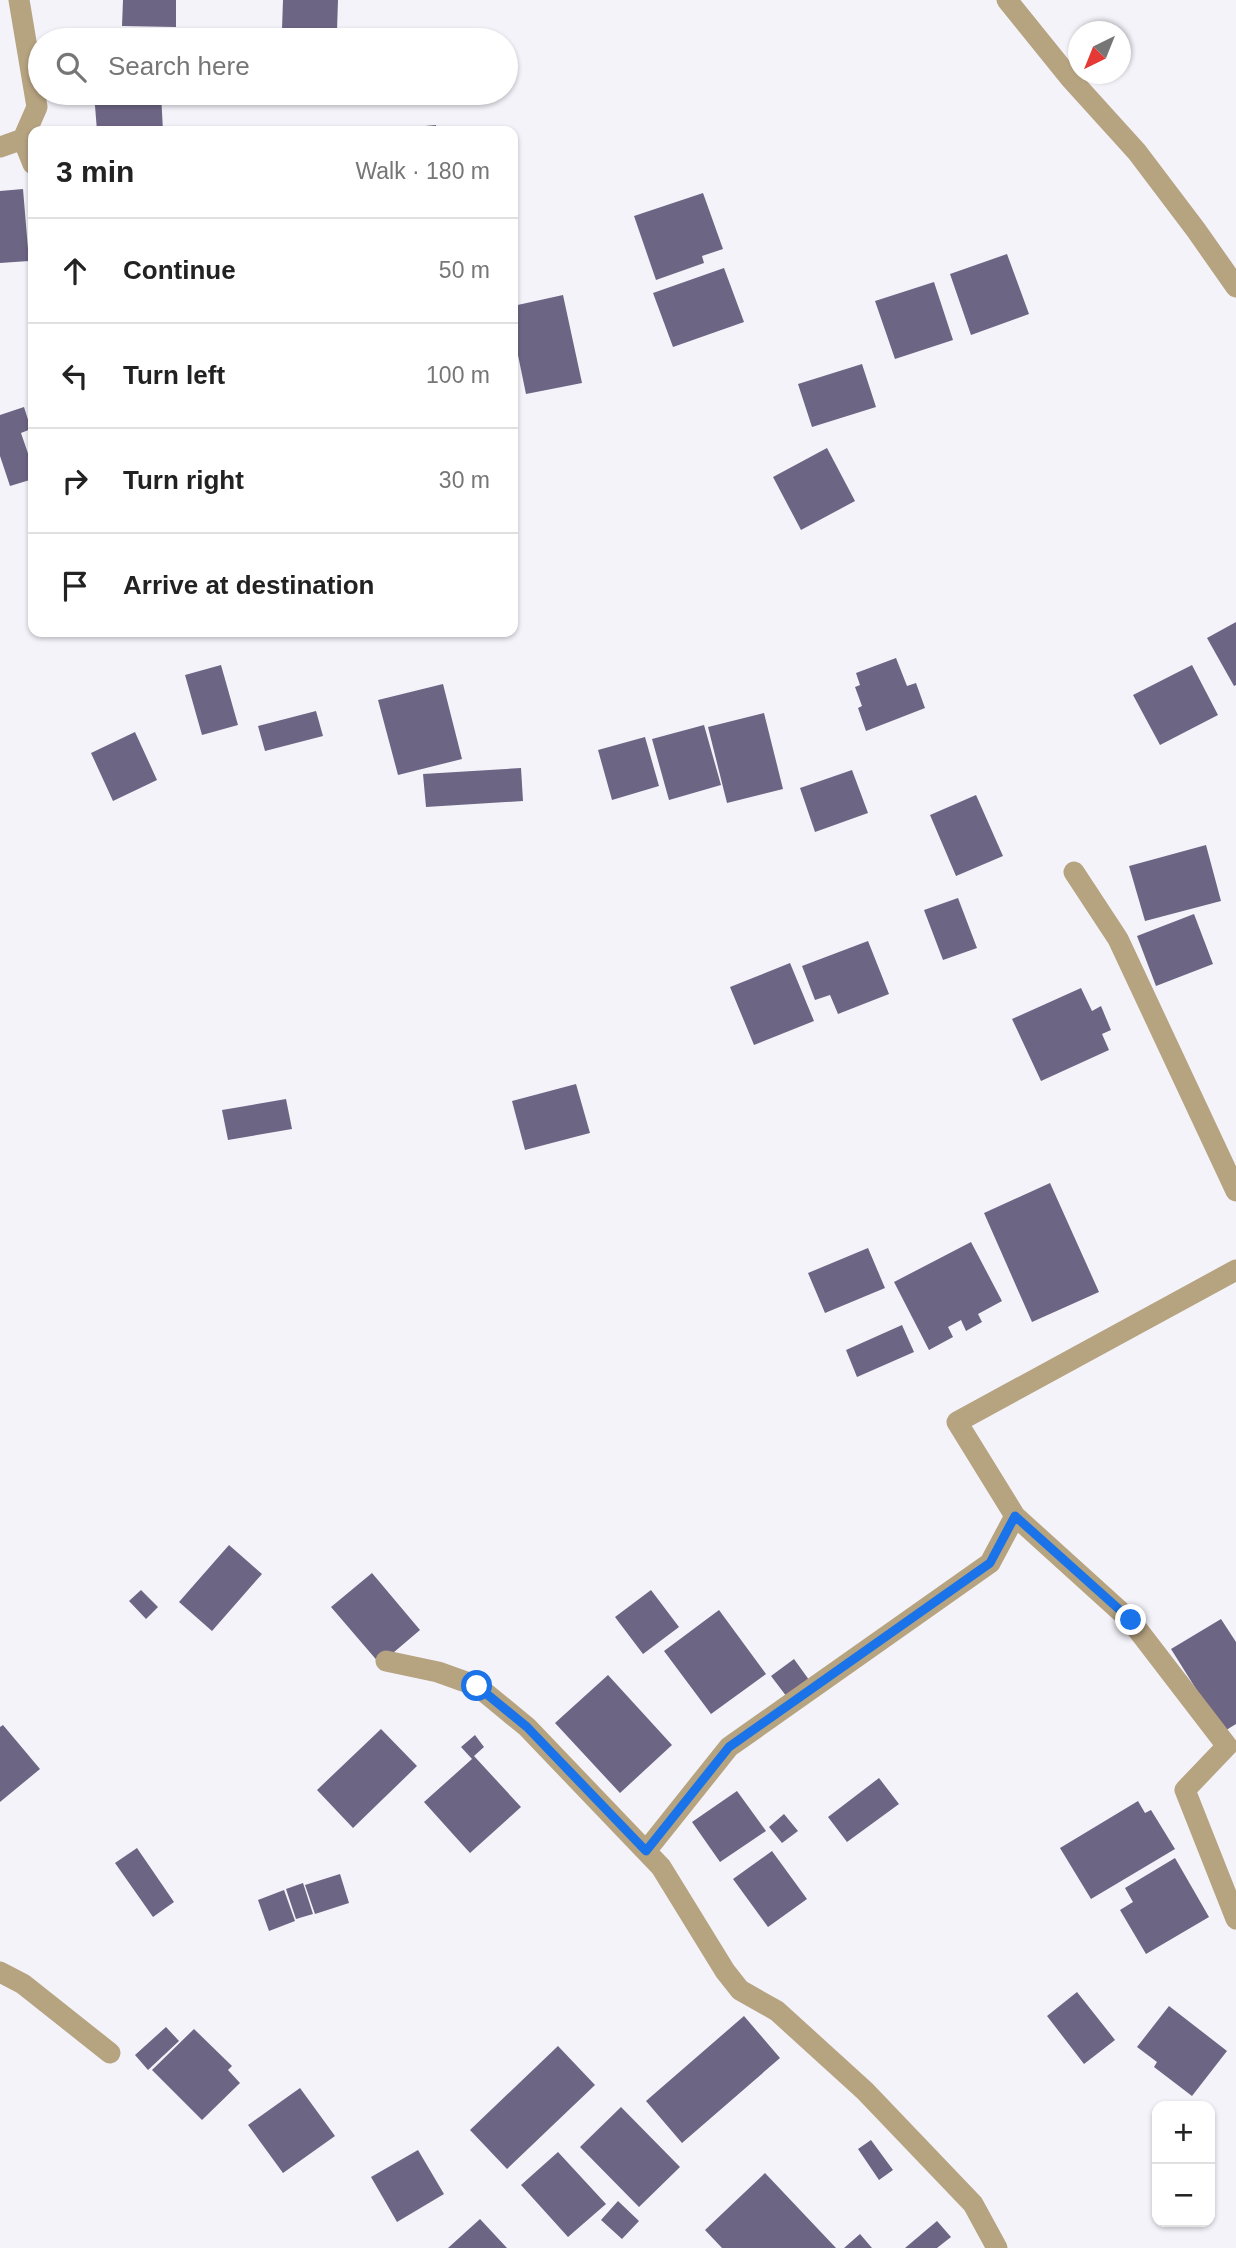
<!DOCTYPE html>
<html lang="en">
<head>
<meta charset="utf-8">
<style>
  :root { --surface:#fff; --page:#f6f6f6; --text:#222; --muted:#767676; --line:#e0e0e0 }
  body { margin:0; font-family:Arial,sans-serif; background:var(--page); color:var(--text) }
  .controls { position:absolute; right:21px; bottom:21px; display:grid; overflow:hidden; border-radius:14px; box-shadow:0 2px 5px #0004 }
  .controls button { width:63px; height:63px; display:grid; place-items:center; padding:0; border:0; border-bottom:2px solid var(--line); background:var(--surface); color:var(--text); font:35px sans-serif }
  .compass { position:absolute; left:1068px; top:21px; width:63px; height:63px; border-radius:50%; background:var(--surface); box-shadow:0 2px 5px #0004; rotate:223deg }
  .stop { position:absolute; width:21px; height:21px; margin:-16px; border:5px solid #1a73e8; border-radius:50%; background:#fff }
  .stop.end { background:#1a73e8; border-color:#fff; box-shadow:0 2px 7px #0008 }
  .list { margin:0; padding:0; list-style:none }
  h2 { display:flex; justify-content:space-between; align-items:center; height:91px; margin:0; padding:0 28px; font-size:30px }
  h2 small { font-size:23px; font-weight:400; color:var(--muted) }
  .list li { display:grid; grid-template-columns:46px 1fr auto; gap:21px; align-items:center; box-sizing:border-box; height:105px; padding:0 28px; border-top:2px solid var(--line) }
  .list b { display:block; font-size:26px; white-space:nowrap }
  .list em { font-size:23px; font-style:normal; color:var(--muted) }
  .icon { flex:none; width:38px; height:38px; fill:none; stroke:currentColor; stroke-width:2; stroke-linecap:round; stroke-linejoin:round }
  .map { position:relative; flex:none; width:1236px; height:2248px; overflow:hidden }
  .search { position:absolute; background:var(--surface); box-shadow:0 2px 5px #0004; left:28px; top:28px; width:490px; height:77px; display:flex; align-items:center; gap:18px; box-sizing:border-box; padding:0 24px; border-radius:38px; color:var(--muted); font-size:26px }
  .panel { position:absolute; background:var(--surface); box-shadow:0 2px 5px #0004; left:28px; top:126px; width:490px; height:511px; border-radius:14px }
  .map>svg:first-child { display:block }
</style>
</head>
<body>
<div class="map">
<svg width="1236" height="2248" viewBox="0 0 1236 2248">
  <rect width="100%" height="100%" fill="#f4f3fa"/>
  <!-- building -->
  <path fill="#6d6584" d="M 123,0 L 176,0 L 176,27 L 122,26 Z
    M 283,0 L 338,0 L 337,31 L 282,29 Z
    M 94,93 L 161,93 L 163,131 L 97,131 Z
    M 436,125 L 436,131 L 393,131 L 392,129 Z
    M 23,189 L 29,261 L 0,263 L 0,191 Z
    M 703,193 L 723,249 L 702,256 L 704,263 L 656,280 L 634,216 Z
    M 1007,254 L 1029,314 L 971,335 L 950,274 Z
    M 724,268 L 744,322 L 673,347 L 653,293 Z
    M 934,282 L 953,340 L 895,359 L 875,301 Z
    M 563,295 L 582,383 L 526,394 L 513,331 L 513,306 Z
    M 862,364 L 876,407 L 812,427 L 798,384 Z
    M 24,407 L 31,429 L 21,433 L 33,468 L 33,479 L 10,486 L 0,456 L 0,415 Z
    M 827,448 L 855,501 L 801,530 L 773,477 Z
    M 1236,622 L 1236,685 L 1234,686 L 1207,638 Z
    M 896,658 L 907,686 L 916,683 L 925,708 L 866,731 L 858,708 L 862,706 L 855,687 L 860,685 L 856,673 Z
    M 221,665 L 238,725 L 202,735 L 185,675 Z
    M 1192,665 L 1218,715 L 1160,745 L 1133,695 Z
    M 443,684 L 462,759 L 398,775 L 378,700 Z
    M 316,711 L 323,736 L 265,751 L 258,726 Z
    M 764,713 L 783,789 L 727,803 L 708,727 Z
    M 704,725 L 721,785 L 669,800 L 652,739 Z
    M 135,732 L 157,780 L 113,801 L 91,753 Z
    M 645,737 L 659,786 L 612,800 L 598,750 Z
    M 521,768 L 523,801 L 426,807 L 423,774 Z
    M 852,770 L 868,813 L 815,832 L 800,788 Z
    M 976,795 L 1003,856 L 956,876 L 930,815 Z
    M 1206,845 L 1221,901 L 1145,921 L 1129,866 Z
    M 958,898 L 977,948 L 943,960 L 924,910 Z
    M 1194,914 L 1213,964 L 1156,986 L 1137,936 Z
    M 868,941 L 889,994 L 838,1014 L 830,995 L 815,1000 L 802,966 Z
    M 790,963 L 814,1021 L 754,1045 L 730,987 Z
    M 1081,988 L 1092,1011 L 1101,1006 L 1111,1030 L 1102,1034 L 1109,1050 L 1041,1081 L 1012,1019 Z
    M 576,1084 L 590,1133 L 525,1150 L 512,1101 Z
    M 286,1099 L 292,1129 L 228,1140 L 222,1110 Z
    M 1050,1183 L 1099,1292 L 1032,1322 L 984,1213 Z
    M 971,1242 L 1002,1301 L 978,1314 L 982,1322 L 966,1331 L 961,1320 L 948,1327 L 953,1337 L 929,1350 L 894,1282 Z
    M 868,1248 L 885,1288 L 825,1313 L 808,1273 Z
    M 902,1325 L 914,1352 L 857,1377 L 846,1350 Z
    M 229,1545 L 262,1574 L 212,1631 L 179,1602 Z
    M 372,1573 L 420,1630 L 380,1664 L 331,1607 Z
    M 141,1590 L 158,1607 L 146,1619 L 129,1601 Z
    M 651,1590 L 679,1627 L 643,1654 L 615,1617 Z
    M 719,1610 L 766,1674 L 711,1714 L 664,1651 Z
    M 1221,1619 L 1236,1642 L 1236,1724 L 1223,1732 L 1171,1649 Z
    M 794,1659 L 812,1684 L 790,1701 L 771,1676 Z
    M 608,1675 L 672,1745 L 620,1793 L 555,1723 Z
    M 3,1725 L 40,1769 L 0,1802 L 0,1727 Z
    M 381,1729 L 417,1766 L 353,1828 L 317,1790 Z
    M 475,1735 L 484,1747 L 474,1756 L 521,1807 L 470,1853 L 424,1802 L 472,1759 L 461,1747 Z
    M 879,1778 L 899,1804 L 847,1842 L 828,1817 Z
    M 737,1791 L 766,1831 L 720,1862 L 692,1822 Z
    M 1138,1801 L 1145,1813 L 1151,1810 L 1175,1849 L 1091,1899 L 1060,1848 Z
    M 784,1814 L 798,1831 L 782,1843 L 769,1827 Z
    M 137,1848 L 174,1902 L 153,1917 L 115,1863 Z
    M 772,1851 L 807,1899 L 768,1927 L 733,1879 Z
    M 1175,1858 L 1209,1917 L 1146,1954 L 1120,1910 L 1133,1902 L 1125,1888 Z
    M 340,1874 L 349,1903 L 315,1914 L 305,1885 Z
    M 303,1883 L 313,1914 L 296,1919 L 286,1889 Z
    M 284,1890 L 295,1921 L 269,1931 L 258,1900 Z
    M 1077,1992 L 1115,2040 L 1084,2064 L 1047,2016 Z
    M 1169,2006 L 1227,2051 L 1192,2096 L 1154,2067 L 1157,2062 L 1137,2047 Z
    M 744,2016 L 780,2058 L 682,2143 L 646,2101 Z
    M 166,2027 L 179,2041 L 148,2070 L 135,2055 Z
    M 194,2029 L 232,2066 L 228,2070 L 240,2083 L 202,2120 L 152,2070 Z
    M 558,2046 L 595,2085 L 507,2169 L 470,2130 Z
    M 300,2088 L 335,2136 L 283,2173 L 248,2125 Z
    M 621,2107 L 680,2167 L 639,2207 L 580,2147 Z
    M 871,2140 L 893,2170 L 879,2180 L 858,2149 Z
    M 418,2150 L 444,2194 L 397,2222 L 371,2177 Z
    M 558,2152 L 606,2204 L 568,2237 L 521,2185 Z
    M 765,2173 L 836,2248 L 722,2248 L 705,2230 Z
    M 618,2201 L 639,2221 L 622,2239 L 601,2220 Z
    M 480,2219 L 507,2248 L 448,2248 Z
    M 937,2221 L 951,2237 L 937,2248 L 905,2248 Z
    M 860,2234 L 872,2248 L 844,2248 Z"/>
  <g fill="none" stroke-linecap="round" stroke-linejoin="round">
    <!-- minor -->
    <path stroke="#b6a380" stroke-width="21" d="M 1007,0 L 1070,78 L 1137,152 L 1196,230 L 1236,287
      M 23,139 L 33,164
      M 0,147 L 23,139 L 37,107 L 19,0
      M 1074,872 L 1118,939 L 1236,1191
      M 1236,1270 L 957,1422 L 1015,1516 L 1131,1621 L 1227,1746 L 1185,1790 L 1236,1919
      M 386,1661 L 438,1672 L 477,1686 L 527,1727 L 661,1867 L 725,1971 L 740,1990 L 777,2011 L 865,2091 L 973,2204 L 997,2248
      M 646,1851 L 729,1747 L 990,1563 L 1015,1516
      M 0,1972 L 23,1984 L 110,2053"/>
  </g>
  <g fill="none" stroke-linecap="round" stroke-linejoin="round">
    <!-- route -->
    <path stroke="#1a73e8" stroke-width="9" d="M 477,1686 L 527,1727 L 646,1851 L 729,1747 L 990,1563 L 1015,1516 L 1131,1620"/>
  </g>
</svg>
<div class="controls">
<button>+</button>
<button>−</button>
</div>
<svg class="compass" viewBox="-18 -18 36 36"><path d="M0-13l5 13h-10z" fill="#e53935"/><path d="M0 13l5-13h-10z" fill="#767676"/></svg>
<div class="stop" style="left:477px;top:1686px"></div>
<div class="stop end" style="left:1131px;top:1620px"></div>
<div class="search"><svg class="icon" aria-label="search" viewBox="0 0 24 24"><circle cx="10" cy="10" r="6"/><path d="M15 15l6 6"/></svg>Search here</div>
<section class="panel">
<h2>3 min<small>Walk · 180 m</small></h2>
<ul class="list">
<li><svg class="icon" aria-label="ahead" viewBox="0 0 24 24"><path d="M12 20V5M6 11l6-6 6 6"/></svg><div><b>Continue</b></div><em>50 m</em></li>
<li><svg class="icon" aria-label="left" viewBox="0 0 24 24"><path d="M17 20v-9H6M10 6l-5 5 5 5"/></svg><div><b>Turn left</b></div><em>100 m</em></li>
<li><svg class="icon" aria-label="right" viewBox="0 0 24 24"><path d="M7 20v-9h11M14 6l5 5-5 5"/></svg><div><b>Turn right</b></div><em>30 m</em></li>
<li><svg class="icon" aria-label="arrive" viewBox="0 0 24 24"><path d="M6 21V4h12l-3 4 3 4H6"/></svg><div><b>Arrive at destination</b></div></li>
</ul>
</section>
</div>
</body>
</html>
